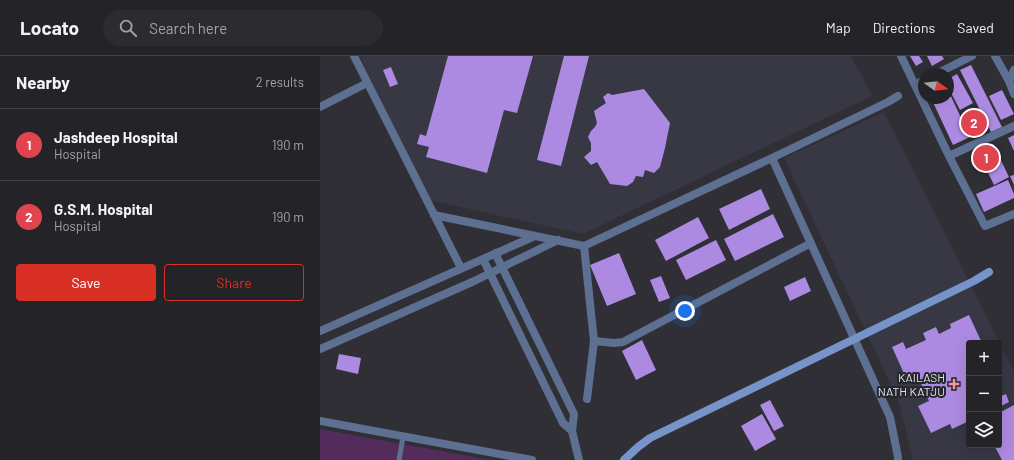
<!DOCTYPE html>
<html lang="en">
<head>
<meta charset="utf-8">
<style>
  :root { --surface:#232328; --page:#2b2b30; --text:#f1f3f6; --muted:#a3a4a8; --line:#404045; --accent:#d93025 }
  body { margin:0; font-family:Barlow,sans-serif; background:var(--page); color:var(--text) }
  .controls { position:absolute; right:12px; bottom:12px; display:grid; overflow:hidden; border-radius:4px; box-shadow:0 4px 16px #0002 }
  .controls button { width:36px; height:36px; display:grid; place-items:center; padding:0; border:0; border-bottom:1px solid var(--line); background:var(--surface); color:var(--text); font:20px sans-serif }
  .compass { position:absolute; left:598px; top:12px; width:36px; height:36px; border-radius:50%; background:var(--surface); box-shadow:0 4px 16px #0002; rotate:105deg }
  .you { position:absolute; left:365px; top:255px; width:14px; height:14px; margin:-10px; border:3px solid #fff; border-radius:50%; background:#1a73e8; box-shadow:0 0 0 6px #1a73e833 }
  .badge { display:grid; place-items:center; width:26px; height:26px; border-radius:50%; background:var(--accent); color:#fff; font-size:13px; font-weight:700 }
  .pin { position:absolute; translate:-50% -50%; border:2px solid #fff; box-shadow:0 1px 4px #0006 }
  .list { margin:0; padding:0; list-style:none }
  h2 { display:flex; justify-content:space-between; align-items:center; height:52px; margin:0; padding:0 16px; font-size:17px }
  h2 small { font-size:13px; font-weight:400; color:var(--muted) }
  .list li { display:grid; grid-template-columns:26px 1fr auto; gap:12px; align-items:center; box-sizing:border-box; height:72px; padding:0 16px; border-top:1px solid var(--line) }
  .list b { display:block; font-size:15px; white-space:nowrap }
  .list p { margin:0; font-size:13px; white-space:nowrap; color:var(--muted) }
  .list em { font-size:13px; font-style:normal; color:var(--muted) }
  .actions { display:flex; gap:8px; padding:12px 16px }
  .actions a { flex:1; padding:9px 0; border:1px solid var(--accent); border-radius:4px; text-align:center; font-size:14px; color:var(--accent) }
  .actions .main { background:var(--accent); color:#fff }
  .icon { flex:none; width:22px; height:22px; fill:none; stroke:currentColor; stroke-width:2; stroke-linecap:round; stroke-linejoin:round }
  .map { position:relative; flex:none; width:694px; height:404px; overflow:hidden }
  header { display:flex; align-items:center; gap:24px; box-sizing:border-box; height:56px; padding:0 20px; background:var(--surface); border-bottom:1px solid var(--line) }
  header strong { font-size:19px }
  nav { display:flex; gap:22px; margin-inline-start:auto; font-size:14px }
  .search { width:280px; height:36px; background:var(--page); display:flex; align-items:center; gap:10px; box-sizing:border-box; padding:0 14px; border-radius:22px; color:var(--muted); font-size:15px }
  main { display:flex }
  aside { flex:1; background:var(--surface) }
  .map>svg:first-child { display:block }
</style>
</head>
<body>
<header>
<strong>Locato</strong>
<div class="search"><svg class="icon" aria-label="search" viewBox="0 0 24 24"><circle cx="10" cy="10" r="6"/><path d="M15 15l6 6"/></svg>Search here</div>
<nav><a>Map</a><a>Directions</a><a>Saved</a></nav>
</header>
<main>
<aside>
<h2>Nearby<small>2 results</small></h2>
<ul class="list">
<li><span class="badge" style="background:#e0444e">1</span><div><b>Jashdeep Hospital</b><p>Hospital</p></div><em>190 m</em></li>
<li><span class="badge" style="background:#e0444e">2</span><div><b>G.S.M. Hospital</b><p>Hospital</p></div><em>190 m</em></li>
</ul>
<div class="actions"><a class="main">Save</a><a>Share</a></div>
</aside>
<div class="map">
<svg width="694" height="404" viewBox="0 0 694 404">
  <rect width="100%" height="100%" fill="#2f2f35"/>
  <!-- built -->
  <path fill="#373844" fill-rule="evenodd" d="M 40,0 L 531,0 L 552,40 L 263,178 L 109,144 Z
    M 564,56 L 694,315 L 694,404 L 593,404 L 579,346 L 464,102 ZM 649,287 L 679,287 L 679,389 L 649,389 Z"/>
  <!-- green -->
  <path fill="#542c5c" d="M 0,373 L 170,404 L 0,404 Z"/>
  <!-- building -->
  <path fill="#ac8ae1" d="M 128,0 L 213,0 L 197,57 L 184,54 L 167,117 L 106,101 L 109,91 L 97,88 L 100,78 L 106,80 Z
    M 244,0 L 269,0 L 241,110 L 217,104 Z
    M 590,0 L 599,0 L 603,6 L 596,10 Z
    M 607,0 L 622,0 L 624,3 L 612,10 Z
    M 651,9 L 682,71 L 671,76 L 640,14 Z
    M 71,11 L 78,28 L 70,31 L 63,14 Z
    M 637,18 L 653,47 L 640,54 L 628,31 L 628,23 Z
    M 324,33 L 350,67 L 345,92 L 340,111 L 334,117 L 325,114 L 323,121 L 316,120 L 313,126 L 307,130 L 290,128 L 277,106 L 271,109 L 264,101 L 271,95 L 271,87 L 268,81 L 271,75 L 275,71 L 277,67 L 274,55 L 286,47 L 283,41 L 288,37 L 292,39 Z
    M 628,34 L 650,81 L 633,89 L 611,42 L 628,42 Z
    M 682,34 L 694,58 L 681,64 L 669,40 Z
    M 657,56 L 664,69 L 651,76 L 644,63 Z
    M 694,79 L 694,95 L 688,82 Z
    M 673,88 L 689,121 L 674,129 L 658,96 Z
    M 694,119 L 694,129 L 690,120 Z
    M 688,124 L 694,138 L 694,142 L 664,156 L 656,138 Z
    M 441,133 L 450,153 L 409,174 L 399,153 Z
    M 453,158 L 464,181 L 415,205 L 404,183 Z
    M 378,161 L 389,182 L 346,205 L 335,184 Z
    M 396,184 L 406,204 L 366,224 L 356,204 Z
    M 299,197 L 316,238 L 287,250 L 270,209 Z
    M 341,220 L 350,242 L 339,246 L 330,224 Z
    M 485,221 L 491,235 L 470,245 L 464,231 Z
    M 649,259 L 662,287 L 649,287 L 649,365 L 632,373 L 630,368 L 611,377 L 598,350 L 609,345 L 597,319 L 587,324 L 572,291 L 583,286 L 586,293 L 606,284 L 603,277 L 616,271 L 619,278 L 631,272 L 630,268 Z
    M 322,284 L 336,314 L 316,324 L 302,295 Z
    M 19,298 L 41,302 L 38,318 L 16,313 Z
    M 686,338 L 689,346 L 679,351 L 679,341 Z
    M 450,344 L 464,370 L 454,375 L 440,349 Z
    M 694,349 L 694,404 L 682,404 L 674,389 L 679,389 L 679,357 Z
    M 442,358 L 456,383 L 435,395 L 421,370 Z"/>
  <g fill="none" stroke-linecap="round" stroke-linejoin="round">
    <!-- lane -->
    <path stroke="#5e7092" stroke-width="5" d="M 79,404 L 83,381"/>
    <!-- street -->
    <path stroke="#5e7092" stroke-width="8" d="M 34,0 L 141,212
      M 581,0 L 629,100 L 665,170 L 694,158
      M 675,0 L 689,25 L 694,38
      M 616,18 L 652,0
      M 689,25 L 694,14
      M 595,29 L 604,24
      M 0,51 L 47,27
      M 629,100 L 694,70
      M 452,102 L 570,361 L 578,401 L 578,404
      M 114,159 L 264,190 L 452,102 L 568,46 L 578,40
      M 264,190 L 274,285 L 267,343
      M 175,197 L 254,358 L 252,375 L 259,404
      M 163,203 L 243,367 L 252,375
      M 0,275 L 215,180
      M 274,285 L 294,287 L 303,286 L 491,187
      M 0,293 L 152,226 L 238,184
      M 0,365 L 212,404"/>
    <!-- secondary -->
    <path stroke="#7794ca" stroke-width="8" d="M 304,404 L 318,391 L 330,382 L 654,225 L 669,216"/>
  </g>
  <!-- markers -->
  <path fill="#f59b9d" stroke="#25262b" stroke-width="1.5" d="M632 322h4v4h4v4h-4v4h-4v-4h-4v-4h4z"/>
  <g text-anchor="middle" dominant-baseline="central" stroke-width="4" stroke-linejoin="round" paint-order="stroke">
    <!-- poi labels -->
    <g font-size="12" fill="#e2e2e6" stroke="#25262b" text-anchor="end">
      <text x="625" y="321">KAILASH<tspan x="625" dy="14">NATH KATJU</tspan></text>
    </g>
  </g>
</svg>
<div class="controls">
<button>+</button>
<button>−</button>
<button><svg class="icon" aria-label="layers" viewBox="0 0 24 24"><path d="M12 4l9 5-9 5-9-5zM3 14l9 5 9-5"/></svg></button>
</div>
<svg class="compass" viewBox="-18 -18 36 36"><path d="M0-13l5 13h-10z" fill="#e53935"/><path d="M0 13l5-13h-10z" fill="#a3a4a8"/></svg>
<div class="you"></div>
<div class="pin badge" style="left:666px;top:102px;background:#e0444e">1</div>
<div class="pin badge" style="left:654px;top:67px;background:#e0444e">2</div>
</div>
</main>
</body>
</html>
